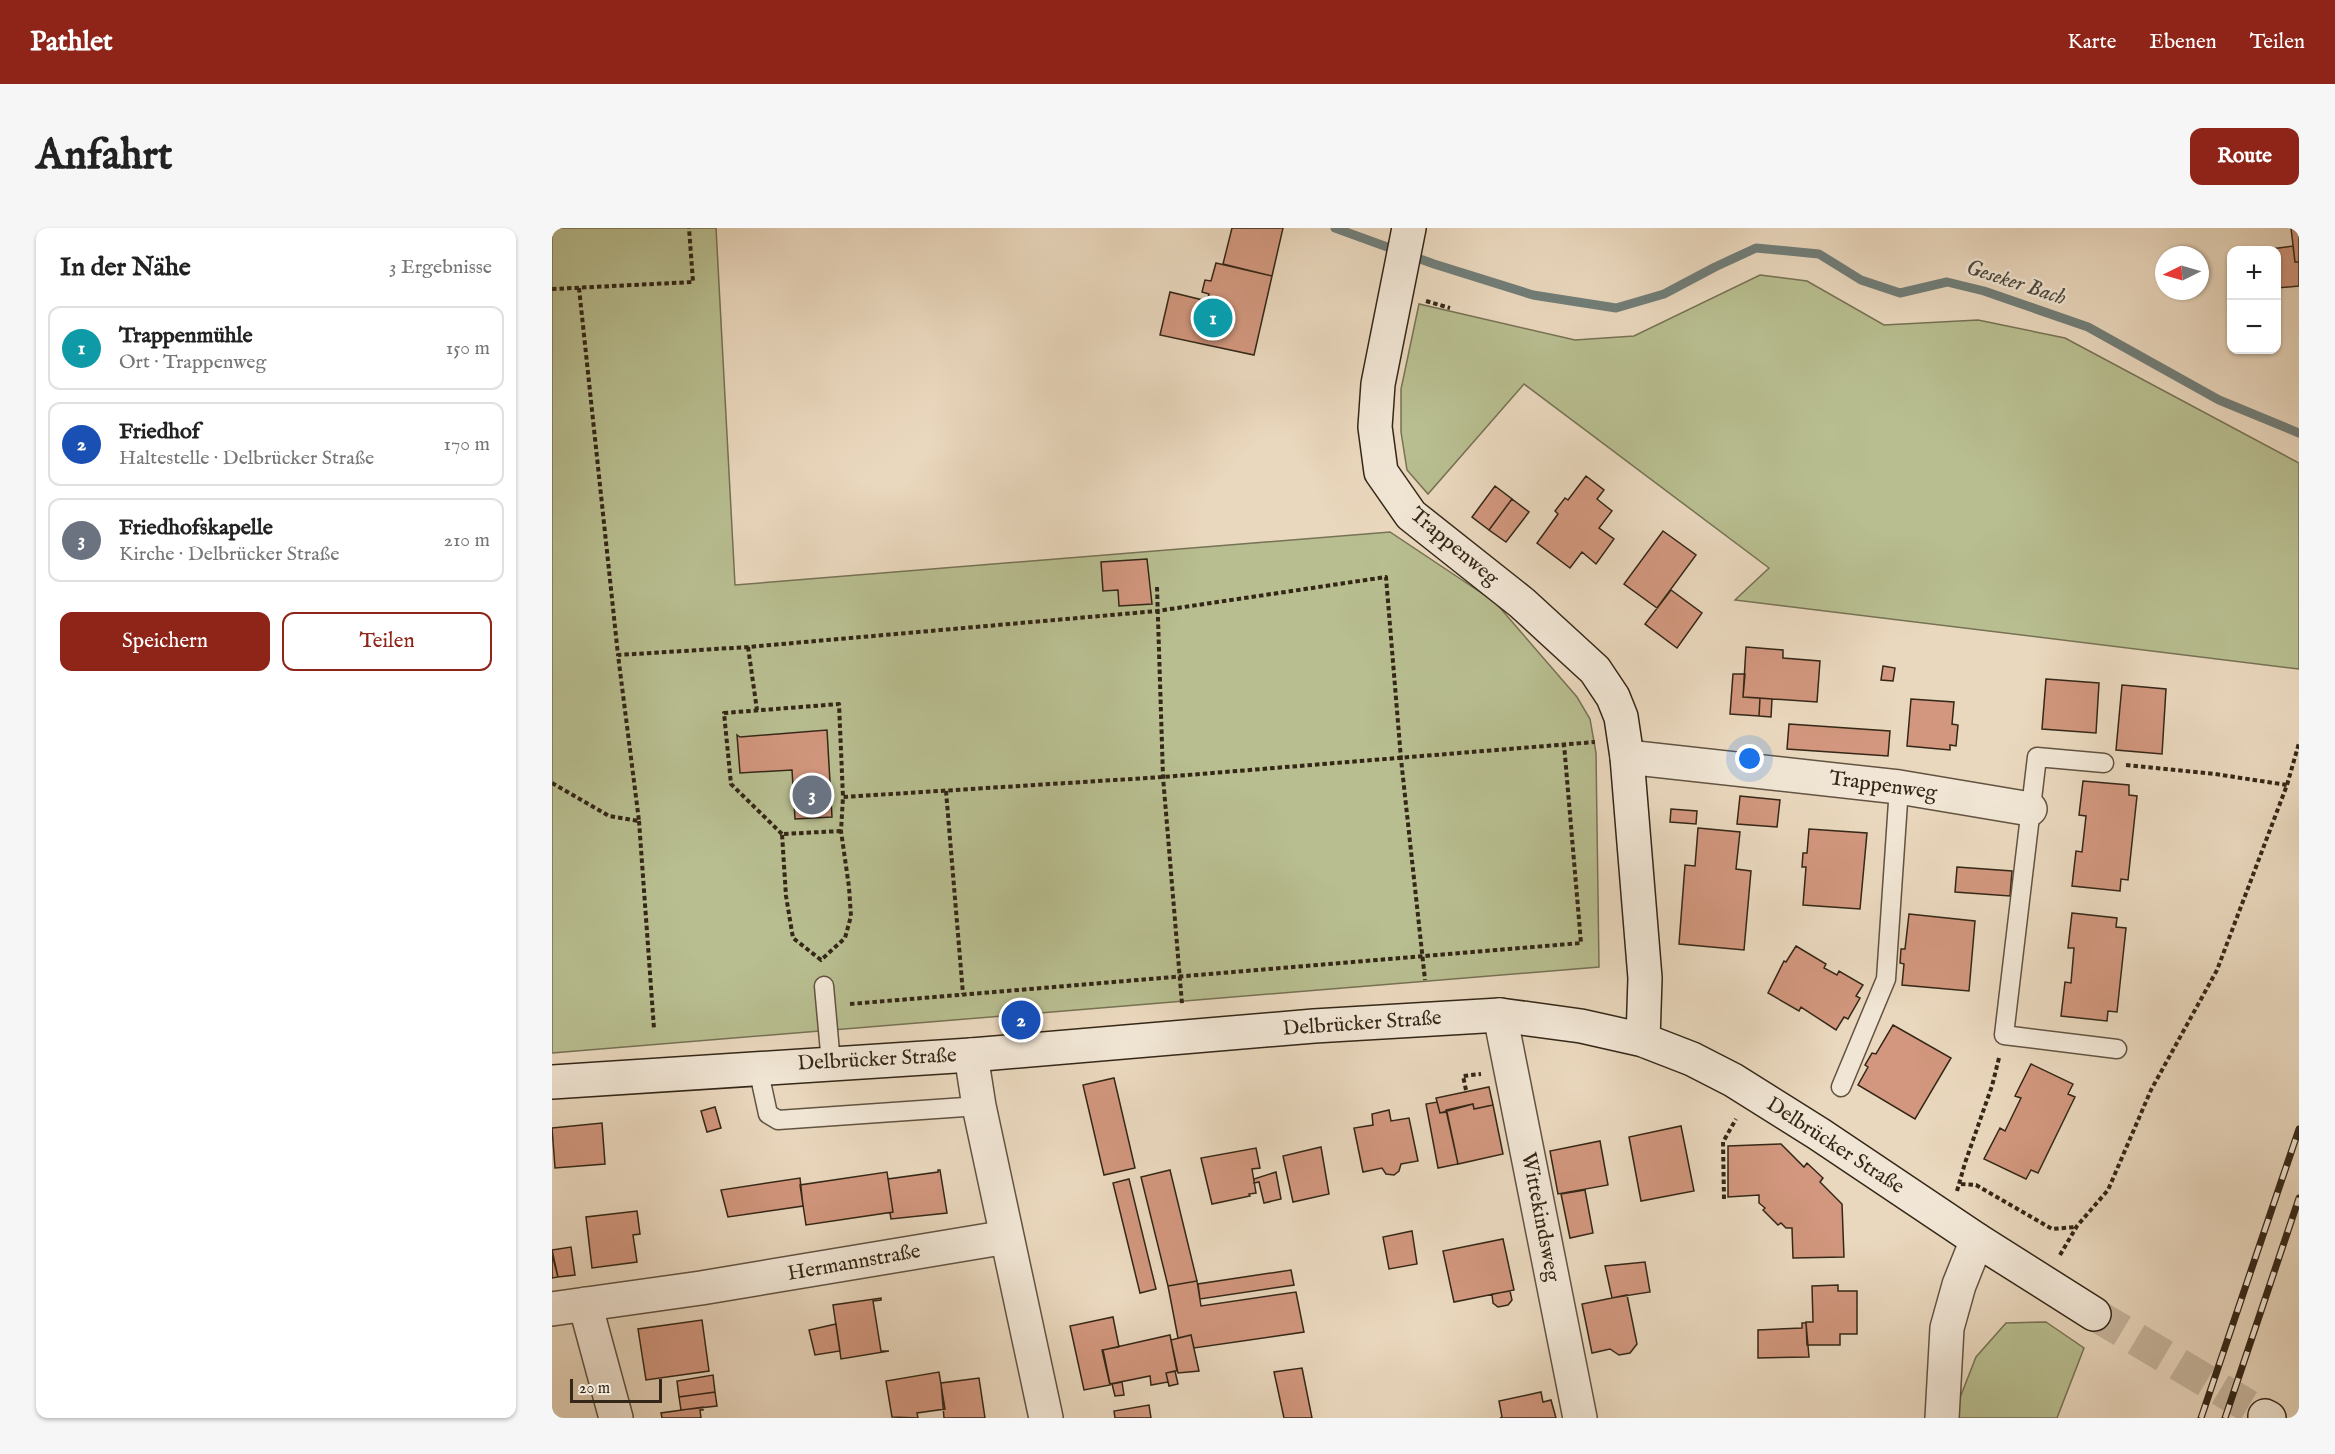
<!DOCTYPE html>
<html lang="de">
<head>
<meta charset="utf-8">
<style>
  :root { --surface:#fff; --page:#f6f6f6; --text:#222; --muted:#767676; --line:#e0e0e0; --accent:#8f2418 }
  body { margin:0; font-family:"IM FELL English",serif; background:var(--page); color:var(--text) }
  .controls { position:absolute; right:18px; top:18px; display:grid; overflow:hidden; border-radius:12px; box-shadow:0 2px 4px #0004 }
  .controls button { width:54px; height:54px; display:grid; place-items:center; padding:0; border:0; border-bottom:2px solid var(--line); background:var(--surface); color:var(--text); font:30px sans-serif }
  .compass { position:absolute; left:1603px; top:18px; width:54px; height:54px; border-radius:50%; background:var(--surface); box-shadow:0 2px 4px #0004; rotate:265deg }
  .scale { position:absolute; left:18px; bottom:15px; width:92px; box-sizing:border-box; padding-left:6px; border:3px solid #342717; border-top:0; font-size:16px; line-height:21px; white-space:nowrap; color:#342717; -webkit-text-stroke:4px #f1e6d5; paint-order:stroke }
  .you { position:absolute; left:1198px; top:531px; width:21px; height:21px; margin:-15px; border:4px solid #fff; border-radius:50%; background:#1a73e8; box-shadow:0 0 0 9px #1a73e833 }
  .badge { display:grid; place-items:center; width:39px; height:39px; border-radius:50%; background:var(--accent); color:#fff; font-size:20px; font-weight:700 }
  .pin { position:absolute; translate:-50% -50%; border:3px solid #fff; box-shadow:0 2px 6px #0006 }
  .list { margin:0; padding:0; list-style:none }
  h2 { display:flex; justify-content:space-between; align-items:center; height:78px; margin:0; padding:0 24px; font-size:26px }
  h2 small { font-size:20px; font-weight:400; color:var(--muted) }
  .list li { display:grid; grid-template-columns:39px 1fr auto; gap:18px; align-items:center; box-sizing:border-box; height:84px; margin:0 12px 12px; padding:0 12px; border:2px solid var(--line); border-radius:12px }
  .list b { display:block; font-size:22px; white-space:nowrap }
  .list p { margin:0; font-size:20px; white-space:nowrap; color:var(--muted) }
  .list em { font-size:20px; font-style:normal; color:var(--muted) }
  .actions { display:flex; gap:12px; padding:18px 24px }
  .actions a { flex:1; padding:14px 0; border:2px solid var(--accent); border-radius:12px; text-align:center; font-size:21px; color:var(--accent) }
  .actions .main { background:var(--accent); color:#fff }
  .map { position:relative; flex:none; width:1747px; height:1190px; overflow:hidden; border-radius:12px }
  header { display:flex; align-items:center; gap:36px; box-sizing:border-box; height:84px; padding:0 30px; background:var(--accent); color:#fff }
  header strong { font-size:28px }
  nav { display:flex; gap:33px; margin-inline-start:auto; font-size:21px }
  .intro { display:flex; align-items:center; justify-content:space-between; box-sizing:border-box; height:144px; padding:0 36px }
  h1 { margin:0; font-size:42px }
  .button { padding:15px 27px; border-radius:12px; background:var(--accent); color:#fff; font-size:21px; font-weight:700 }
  main { display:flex; gap:36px; padding:0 36px }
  aside { flex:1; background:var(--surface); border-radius:12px; box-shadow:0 2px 4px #0004 }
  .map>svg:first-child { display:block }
</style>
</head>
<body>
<header>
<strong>Pathlet</strong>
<nav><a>Karte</a><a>Ebenen</a><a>Teilen</a></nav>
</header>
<div class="intro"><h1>Anfahrt</h1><a class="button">Route</a></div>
<main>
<aside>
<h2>In der Nähe<small>3 Ergebnisse</small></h2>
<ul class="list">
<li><span class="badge" style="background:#0f9aa8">1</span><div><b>Trappenmühle</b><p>Ort · Trappenweg</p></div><em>150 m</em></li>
<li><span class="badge" style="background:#1a4fb4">2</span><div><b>Friedhof</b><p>Haltestelle · Delbrücker Straße</p></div><em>170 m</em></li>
<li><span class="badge" style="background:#6b7280">3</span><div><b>Friedhofskapelle</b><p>Kirche · Delbrücker Straße</p></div><em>210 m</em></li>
</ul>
<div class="actions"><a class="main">Speichern</a><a>Teilen</a></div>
</aside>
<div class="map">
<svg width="1747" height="1190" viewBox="0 0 1747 1190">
  <rect width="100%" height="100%" fill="#ead8be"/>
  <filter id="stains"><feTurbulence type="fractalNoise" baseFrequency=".00333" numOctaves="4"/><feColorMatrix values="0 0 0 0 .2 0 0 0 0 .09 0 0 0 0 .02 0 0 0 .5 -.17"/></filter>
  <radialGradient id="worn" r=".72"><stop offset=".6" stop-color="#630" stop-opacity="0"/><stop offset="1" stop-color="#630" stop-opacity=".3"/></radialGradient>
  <!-- green -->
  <path fill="#b8be90" stroke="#767254" stroke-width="1.5" d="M 0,0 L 164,0 L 183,357 L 838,304 L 943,374 L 1025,469 L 1038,491 L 1044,525 L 1047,739 L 0,825 Z
    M 1208,47 L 1255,53 L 1332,97 L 1426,92 L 1513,110 L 1747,235 L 1747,441 L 1183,372 L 1217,340 L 972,156 L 876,266 L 855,242 L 849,204 L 849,161 L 867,76 L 1023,112 L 1082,108 Z
    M 1494,1094 L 1532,1120 L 1505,1190 L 1400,1190 L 1424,1129 L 1454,1095 Z"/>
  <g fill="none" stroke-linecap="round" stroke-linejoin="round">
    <!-- stream -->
    <path stroke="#717e79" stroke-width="9" d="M 783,0 L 882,36 L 981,67 L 1064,80 L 1112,66 L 1163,39 L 1204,20 L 1267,26 L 1309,52 L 1348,65 L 1395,54 L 1432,63 L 1536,99 L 1667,172 L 1747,205"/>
  </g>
  <!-- building -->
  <path fill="#d2977e" stroke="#342717" stroke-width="1.5" d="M 680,0 L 731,0 L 720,48 L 671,36 Z
    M 1739,0 L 1747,0 L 1747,34 L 1743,34 Z
    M 1741,18 L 1743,34 L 1747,34 L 1747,58 L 1724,60 L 1724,22 L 1719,22 L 1719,21 Z
    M 664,35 L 720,48 L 702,127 L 608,107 L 618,64 L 655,73 L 657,66 L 650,64 L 653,52 L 659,53 Z
    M 1034,248 L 1052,262 L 1045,271 L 1060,283 L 1047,300 L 1062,311 L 1044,336 L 1030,324 L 1018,340 L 985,315 L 1006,286 L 1003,283 L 1013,270 L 1016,272 Z
    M 943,258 L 960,271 L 937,302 L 920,289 Z
    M 960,271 L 977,284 L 954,314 L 937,302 Z
    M 1111,303 L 1144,327 L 1105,380 L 1072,356 Z
    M 595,331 L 600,376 L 567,378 L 566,362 L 551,363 L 549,334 Z
    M 1119,362 L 1150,385 L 1125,420 L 1093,396 Z
    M 1194,419 L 1231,422 L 1231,430 L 1268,433 L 1265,474 L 1191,469 Z
    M 1331,438 L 1343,440 L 1341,453 L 1329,452 Z
    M 1181,446 L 1193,446 L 1191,469 L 1208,470 L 1207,488 L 1178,486 Z
    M 1494,451 L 1547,455 L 1544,505 L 1490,501 Z
    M 1570,457 L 1614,461 L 1610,526 L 1564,522 Z
    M 1208,470 L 1220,471 L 1219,489 L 1207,488 Z
    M 1359,471 L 1402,474 L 1400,496 L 1406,497 L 1404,518 L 1398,517 L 1398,522 L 1355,518 Z
    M 1237,496 L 1338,503 L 1336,528 L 1235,521 Z
    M 275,502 L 280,589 L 243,591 L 240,542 L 188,545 L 185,507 L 188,509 Z
    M 1531,553 L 1577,557 L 1577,567 L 1585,568 L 1576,652 L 1569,651 L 1568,663 L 1520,658 L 1524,623 L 1530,624 L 1534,588 L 1527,587 Z
    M 1188,568 L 1228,572 L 1225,599 L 1185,596 Z
    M 1119,581 L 1145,583 L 1144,596 L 1118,594 Z
    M 1146,600 L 1188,604 L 1184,641 L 1199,643 L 1192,722 L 1127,716 L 1133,637 L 1143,638 Z
    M 1257,601 L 1315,605 L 1308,681 L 1251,677 L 1254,639 L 1250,639 L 1251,625 L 1255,625 Z
    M 1405,639 L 1460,643 L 1458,668 L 1403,664 Z
    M 1520,685 L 1565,690 L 1564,699 L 1574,700 L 1565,784 L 1556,783 L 1555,793 L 1509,788 L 1513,754 L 1519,755 L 1522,720 L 1516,720 Z
    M 1357,686 L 1423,693 L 1417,763 L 1350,757 L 1352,736 L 1348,735 L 1349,721 L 1353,721 Z
    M 1244,718 L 1274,736 L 1272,740 L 1285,747 L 1287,743 L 1311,757 L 1304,768 L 1308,770 L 1296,791 L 1292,789 L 1284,802 L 1249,779 L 1247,783 L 1216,765 L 1232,733 L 1234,734 Z
    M 1341,797 L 1399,830 L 1363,891 L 1306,857 L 1316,839 L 1313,837 L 1320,825 L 1324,826 Z
    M 1479,836 L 1521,856 L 1516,866 L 1523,869 L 1486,945 L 1479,942 L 1474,951 L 1432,931 L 1448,900 L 1453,903 L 1469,870 L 1463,868 Z
    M 562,850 L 583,940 L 552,947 L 531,857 Z
    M 937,859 L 941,877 L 922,881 L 921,876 L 888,885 L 884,870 Z
    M 885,874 L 888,885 L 895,884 L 906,936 L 886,940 L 874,876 Z
    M 921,876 L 922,881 L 941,877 L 951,926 L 906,936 L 894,882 Z
    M 163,879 L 169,900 L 155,904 L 149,883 Z
    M 837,882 L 839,893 L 857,890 L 866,933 L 849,936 L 847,943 L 842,947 L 834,946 L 830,940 L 811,944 L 802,900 L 821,897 L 820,886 Z
    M 50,895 L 53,936 L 3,940 L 0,900 Z
    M 1129,898 L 1142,963 L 1089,973 L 1077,909 Z
    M 1048,913 L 1056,957 L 1006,966 L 998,923 Z
    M 1229,916 L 1252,939 L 1255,935 L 1271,950 L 1268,954 L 1290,976 L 1292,1029 L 1241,1030 L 1240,1000 L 1234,1000 L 1229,995 L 1226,997 L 1211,982 L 1213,980 L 1207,975 L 1207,967 L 1176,969 L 1176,918 Z
    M 769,919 L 777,966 L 741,974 L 731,928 Z
    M 704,920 L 708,940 L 700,941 L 704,965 L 697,966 L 698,968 L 660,976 L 649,930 Z
    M 386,942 L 388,942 L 395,985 L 339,991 L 338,985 L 341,984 L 336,951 L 386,944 Z
    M 618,942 L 645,1053 L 616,1058 L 589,949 Z
    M 335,944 L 341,984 L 254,997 L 248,957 Z
    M 724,944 L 729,971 L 712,975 L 707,954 L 702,955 L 702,951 Z
    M 248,950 L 251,978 L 176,989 L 169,962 Z
    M 577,951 L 604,1061 L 588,1065 L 561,955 Z
    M 1033,962 L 1041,1005 L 1018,1010 L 1009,966 Z
    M 85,983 L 88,1006 L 81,1007 L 85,1034 L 40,1040 L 34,989 Z
    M 860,1003 L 865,1036 L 837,1041 L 831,1009 Z
    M 951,1011 L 962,1062 L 902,1074 L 891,1023 Z
    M 19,1019 L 23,1047 L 6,1049 L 0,1022 Z
    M 0,1027 L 6,1049 L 0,1050 Z
    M 1093,1034 L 1098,1064 L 1060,1070 L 1053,1038 Z
    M 739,1042 L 742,1057 L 648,1071 L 646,1056 Z
    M 645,1053 L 649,1078 L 744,1064 L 752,1104 L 642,1120 L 639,1107 L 626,1110 L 616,1058 Z
    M 1286,1057 L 1286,1063 L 1305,1063 L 1305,1106 L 1288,1106 L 1288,1117 L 1255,1117 L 1254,1094 L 1261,1094 L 1260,1058 Z
    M 958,1063 L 960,1072 L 956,1077 L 946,1079 L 941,1075 L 940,1066 Z
    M 1075,1067 L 1085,1116 L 1078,1125 L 1067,1127 L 1058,1121 L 1040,1125 L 1030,1076 Z
    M 329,1070 L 329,1072 L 321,1073 L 329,1123 L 337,1123 L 289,1131 L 281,1077 Z
    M 561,1089 L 567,1119 L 550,1122 L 558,1157 L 532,1162 L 518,1098 Z
    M 150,1092 L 157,1143 L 94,1152 L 86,1101 Z
    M 1250,1095 L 1254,1095 L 1257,1129 L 1206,1130 L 1206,1102 L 1250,1100 Z
    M 284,1096 L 288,1123 L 263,1127 L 257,1102 Z
    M 618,1107 L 625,1143 L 614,1145 L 616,1154 L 599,1157 L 598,1148 L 558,1156 L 551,1122 Z
    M 639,1107 L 647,1143 L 626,1145 L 619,1112 Z
    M 750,1140 L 760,1190 L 732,1190 L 722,1144 Z
    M 623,1143 L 626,1156 L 617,1158 L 614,1145 Z
    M 387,1144 L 393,1181 L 365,1185 L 366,1190 L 340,1189 L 334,1153 Z
    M 161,1147 L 163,1164 L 127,1169 L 125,1153 Z
    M 427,1150 L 433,1190 L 392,1190 L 389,1155 Z
    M 570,1154 L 572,1167 L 563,1168 L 560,1156 Z
    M 163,1164 L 165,1178 L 129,1182 L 127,1169 Z
    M 989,1164 L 991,1174 L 999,1172 L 1004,1190 L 948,1190 L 950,1189 L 947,1173 Z
    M 597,1177 L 599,1190 L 563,1190 L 562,1183 Z
    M 151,1179 L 151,1182 L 148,1182 L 149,1190 L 110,1190 L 109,1185 Z"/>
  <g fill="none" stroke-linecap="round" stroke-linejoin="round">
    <!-- secondary-tunnel -->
    <path stroke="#c6b59d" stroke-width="33" stroke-dasharray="33 16" stroke-linecap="butt" d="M 1542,1086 L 1713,1188"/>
    <!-- lane casing -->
    <g stroke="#625341" stroke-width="21">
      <path id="lane" d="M 1552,535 L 1485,529 L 1452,807 L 1565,821
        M 272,758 L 279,835
        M 206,840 L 216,886 L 226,892 L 427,878
        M 1289,859 L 1334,751 L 1347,559"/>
    </g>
    <!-- street casing -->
    <g stroke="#625341" stroke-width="36">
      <path id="street" d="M 1075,529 L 1347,559 L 1478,581
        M 948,787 L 1028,1190
        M 419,827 L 427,878 L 494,1190
        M 33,1076 L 64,1190
        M 0,1081 L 149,1060 L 455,1009
        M 1390,1190 L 1395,1100 L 1407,1057 L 1425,1012"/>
    </g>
    <!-- secondary casing -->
    <g stroke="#342717" stroke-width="36">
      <path id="secondary" d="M 857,0 L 826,156 L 823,199 L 829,244 L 859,287 L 970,375 L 1043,442 L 1061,469 L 1069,489 L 1075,529 L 1093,750 L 1091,812
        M 0,854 L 419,827 L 762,798 L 948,787 L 1029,798 L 1091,812 L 1140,831 L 1181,852 L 1267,906 L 1425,1012 L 1542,1086
        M 1713,1188 L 1717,1190"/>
    </g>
    <!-- path -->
    <path stroke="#342717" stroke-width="4" stroke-dasharray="4.5 3" stroke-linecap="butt" d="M 27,60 L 66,427
      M 0,61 L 141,54 L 137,0
      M 874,73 L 898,80
      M 605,359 L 611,549 L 630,776
      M 196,419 L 205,482
      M 1574,537 L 1663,546 L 1735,557
      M 0,555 L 57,588 L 87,593 L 66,427 L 196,419 L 605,383 L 834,349 L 849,531 L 873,752
      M 394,563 L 411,766
      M 87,593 L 102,801
      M 289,603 L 230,606 L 234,668 L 241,710 L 269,732 L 293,710 L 299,688 L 297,659 L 289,603 L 291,569 L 611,549 L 1043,514
      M 230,606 L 179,556 L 172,485 L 287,476 L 291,569
      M 298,776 L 1029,715 L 1012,516
      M 914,862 L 911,848 L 929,846
      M 1409,956 L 1424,957 L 1500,1001 L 1524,999
      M 1405,963 L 1413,935 L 1440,858 L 1447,830
      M 1172,971 L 1171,914 L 1184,891
      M 1508,1027 L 1525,998 L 1556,962 L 1599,862 L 1665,742 L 1735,557 L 1747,515"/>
    <!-- lane -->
    <use href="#lane" stroke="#f1e6d5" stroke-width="18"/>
    <!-- street -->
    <use href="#street" stroke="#f1e6d5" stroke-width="33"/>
    <!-- secondary -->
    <use href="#secondary" stroke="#f1e6d5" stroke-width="33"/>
    <!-- rail casing -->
    <g stroke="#342717" stroke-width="7">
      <path id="rail" d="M 1649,1190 L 1747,901
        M 1673,1190 L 1747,970"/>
    </g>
    <!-- rail -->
    <use href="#rail" stroke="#f1e6d5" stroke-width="4.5" stroke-dasharray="14" stroke-linecap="butt"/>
  </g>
  <g text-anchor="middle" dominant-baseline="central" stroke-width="5" stroke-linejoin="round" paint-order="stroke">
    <!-- street labels -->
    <g font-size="21" fill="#342717" stroke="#f1e6d5">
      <text transform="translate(902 319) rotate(40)">Trappenweg</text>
      <text transform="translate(1331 558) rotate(8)">Trappenweg</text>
      <text transform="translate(810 796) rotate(-4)">Delbrücker Straße</text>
      <text transform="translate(325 832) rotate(-3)">Delbrücker Straße</text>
      <text transform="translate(1283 918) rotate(33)">Delbrücker Straße</text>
      <text transform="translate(988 989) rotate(79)">Wittekindsweg</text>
      <text transform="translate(302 1035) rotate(-10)">Hermannstraße</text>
    </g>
    <!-- water labels -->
    <g font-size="22" font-style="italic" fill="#4e4b40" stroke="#f1e6d5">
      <text transform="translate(1464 55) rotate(18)">Geseker Bach</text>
    </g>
  </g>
  <rect width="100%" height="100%" filter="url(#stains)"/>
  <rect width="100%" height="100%" fill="url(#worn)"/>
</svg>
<div class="controls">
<button>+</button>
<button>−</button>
</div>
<svg class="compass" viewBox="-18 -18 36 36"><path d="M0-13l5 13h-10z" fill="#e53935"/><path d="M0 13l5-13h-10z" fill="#767676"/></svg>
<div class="scale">20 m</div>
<div class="you"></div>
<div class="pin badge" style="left:661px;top:90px;background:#0f9aa8">1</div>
<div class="pin badge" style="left:469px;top:792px;background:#1a4fb4">2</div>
<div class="pin badge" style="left:260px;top:567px;background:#6b7280">3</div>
</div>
</main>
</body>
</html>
